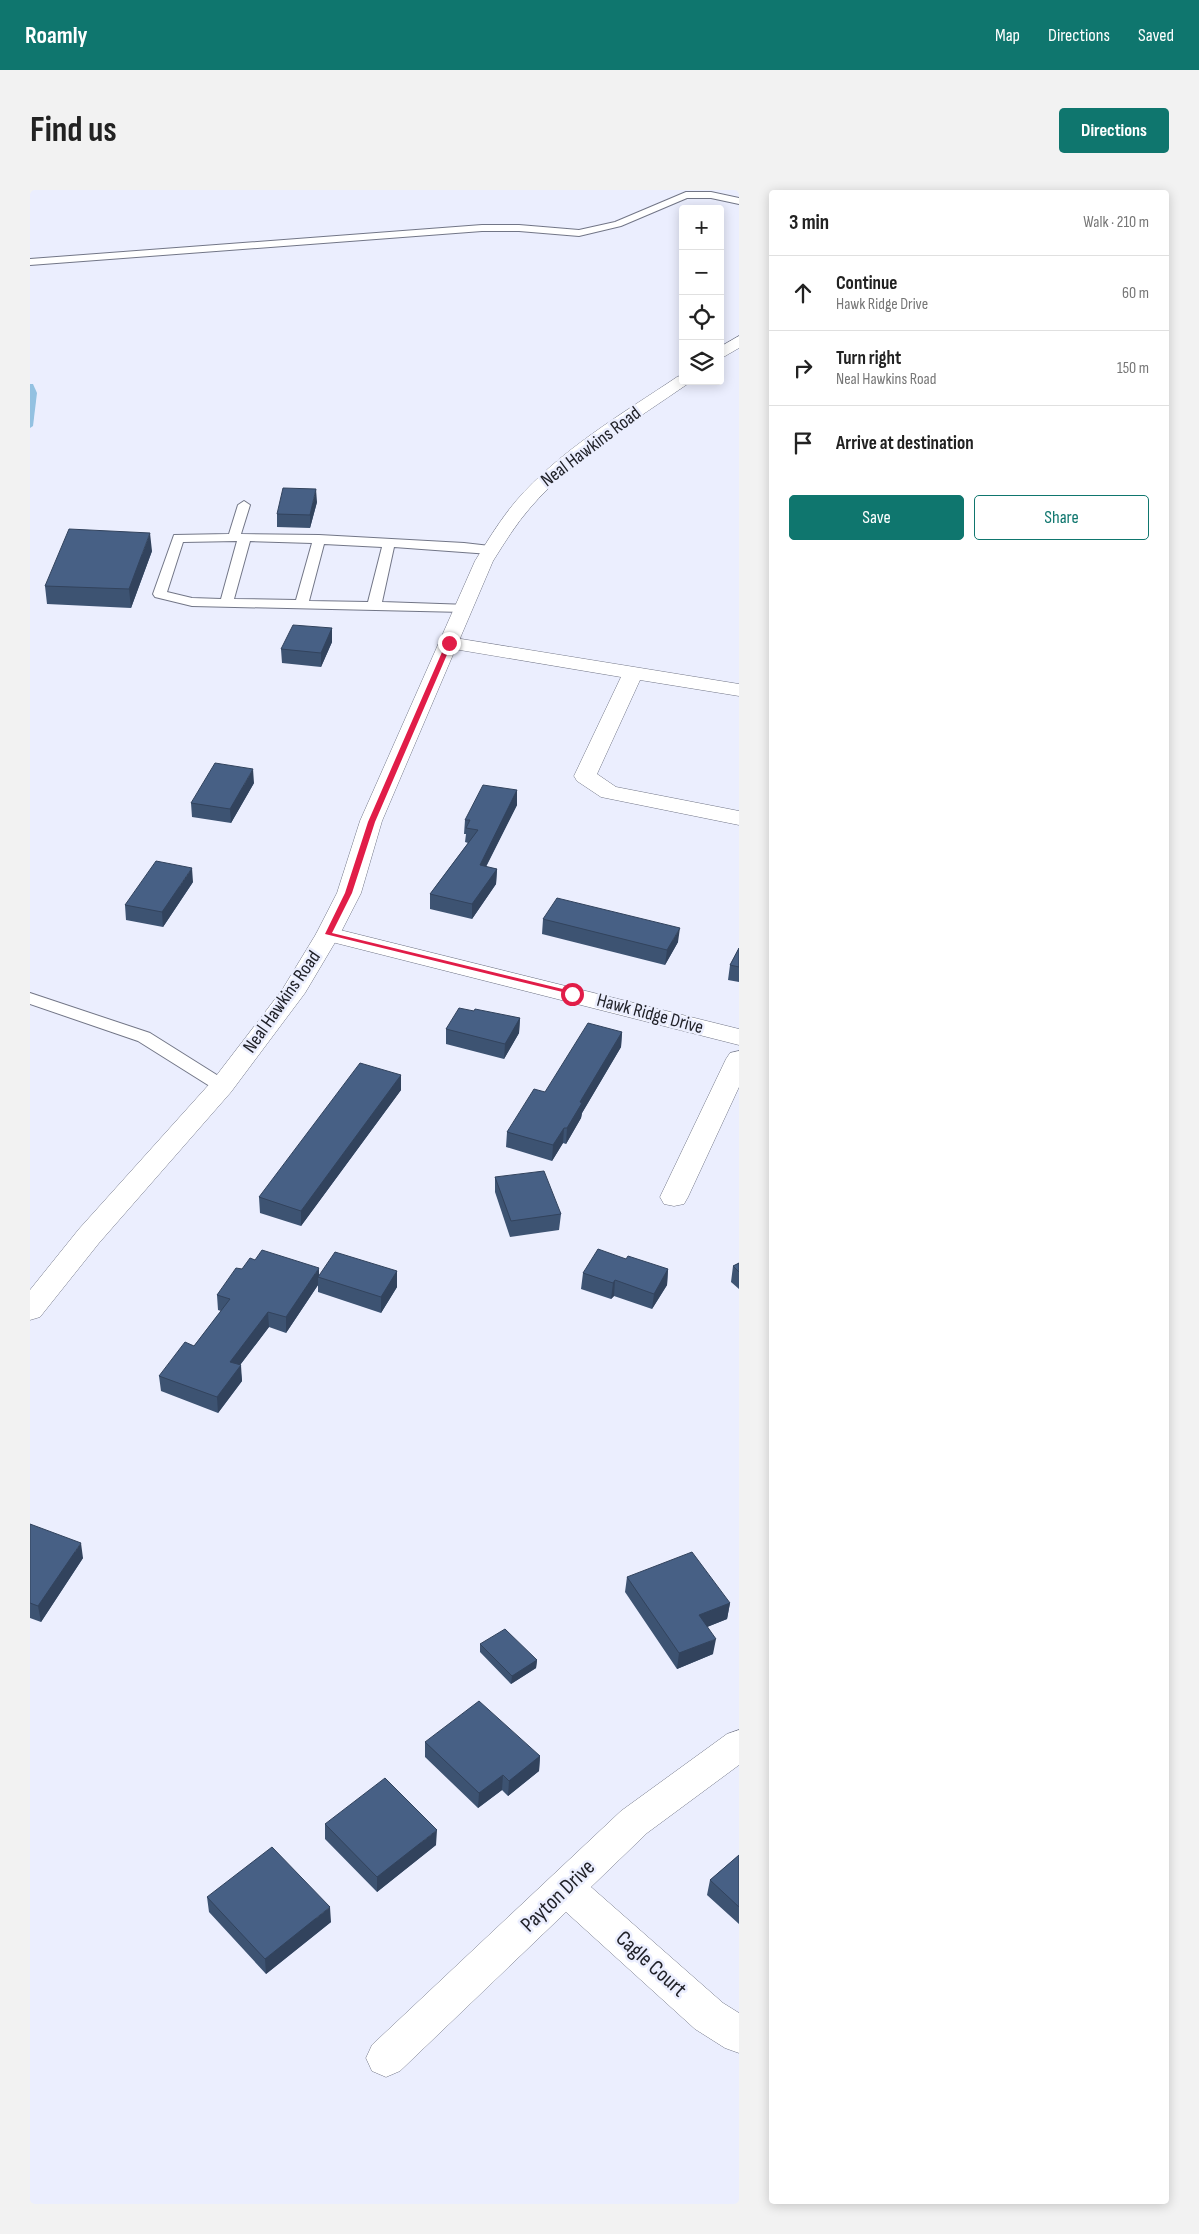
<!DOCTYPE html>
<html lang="en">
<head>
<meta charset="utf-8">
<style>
  :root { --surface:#fff; --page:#f2f2f2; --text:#222; --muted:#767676; --line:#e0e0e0; --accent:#0f766e }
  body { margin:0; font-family:"Sofia Sans Condensed",sans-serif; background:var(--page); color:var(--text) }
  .controls { position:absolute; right:15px; top:15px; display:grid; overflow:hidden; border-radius:5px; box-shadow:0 2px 12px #0003 }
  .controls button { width:45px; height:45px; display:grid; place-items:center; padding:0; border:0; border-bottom:1px solid var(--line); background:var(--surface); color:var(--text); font:25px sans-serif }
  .stop { position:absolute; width:15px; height:15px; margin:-11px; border:4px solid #e11d48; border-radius:50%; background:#fff }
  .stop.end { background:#e11d48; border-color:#fff; box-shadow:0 1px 5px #0008 }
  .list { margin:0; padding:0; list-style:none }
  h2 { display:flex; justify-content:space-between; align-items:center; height:65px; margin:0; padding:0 20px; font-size:21px }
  h2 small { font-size:16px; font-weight:400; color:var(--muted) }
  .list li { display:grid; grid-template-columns:32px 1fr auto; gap:15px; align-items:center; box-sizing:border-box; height:75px; padding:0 20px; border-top:1px solid var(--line) }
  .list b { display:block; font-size:19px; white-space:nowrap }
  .list p { margin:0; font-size:16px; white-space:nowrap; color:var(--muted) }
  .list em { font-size:16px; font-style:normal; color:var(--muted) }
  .actions { display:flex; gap:10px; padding:15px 20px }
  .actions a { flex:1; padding:11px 0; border:1px solid var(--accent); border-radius:5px; text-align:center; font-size:18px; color:var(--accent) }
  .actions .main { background:var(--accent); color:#fff }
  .icon { flex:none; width:28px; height:28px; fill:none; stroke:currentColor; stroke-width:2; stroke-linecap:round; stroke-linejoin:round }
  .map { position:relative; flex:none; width:709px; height:2014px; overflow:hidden; border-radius:5px }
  header { display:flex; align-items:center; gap:30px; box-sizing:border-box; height:70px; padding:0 25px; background:var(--accent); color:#fff }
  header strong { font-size:24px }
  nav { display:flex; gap:28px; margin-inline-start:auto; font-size:18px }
  .intro { display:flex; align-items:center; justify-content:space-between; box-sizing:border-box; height:120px; padding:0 30px }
  h1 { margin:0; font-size:35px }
  .button { padding:12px 22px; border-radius:5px; background:var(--accent); color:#fff; font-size:18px; font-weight:700 }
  main { display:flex; gap:30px; padding:0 30px }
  aside { flex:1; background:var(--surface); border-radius:5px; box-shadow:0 2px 12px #0003 }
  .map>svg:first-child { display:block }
</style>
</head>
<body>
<header>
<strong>Roamly</strong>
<nav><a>Map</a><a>Directions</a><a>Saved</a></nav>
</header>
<div class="intro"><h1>Find us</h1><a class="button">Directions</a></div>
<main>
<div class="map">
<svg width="709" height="2014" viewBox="0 0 709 2014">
  <rect width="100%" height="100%" fill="#ebeefe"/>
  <!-- water -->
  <path fill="#93c1e1" d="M 0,194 L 3,194 L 7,203 L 3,236 L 0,238 Z"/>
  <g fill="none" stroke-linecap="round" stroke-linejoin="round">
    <!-- lane casing -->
    <g stroke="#727687" stroke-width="2">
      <path id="lane" d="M 656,2 L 681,2 L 709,8 L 709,14 L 681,8 L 657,8 L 591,36 L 549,46 L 489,41 L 452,41 L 0,75 L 0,69 L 452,35 L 489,35 L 549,40 L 585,32 Z
        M 214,311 L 220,315 L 211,344 L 289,345 L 434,353 L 460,356 L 466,360 L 460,364 L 364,357 L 352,412 L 439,415 L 441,418 L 434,422 L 162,416 L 125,407 L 123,404 L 144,345 L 199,344 L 208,315 ZM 207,351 L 191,409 L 162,408 L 137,402 L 153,352 ZM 220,351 L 282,353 L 266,410 L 204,409 ZM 294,354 L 352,357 L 338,412 L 279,411 Z
        M 0,803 L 120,843 L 198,892 L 201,896 L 198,900 L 192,902 L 186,900 L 108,851 L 0,814 Z"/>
    </g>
    <!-- street casing -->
    <g stroke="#727687" stroke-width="1">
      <path id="street" d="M 419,447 L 709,494 L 709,506 L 610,490 L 567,584 L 586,597 L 709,621 L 709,635 L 571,607 L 547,591 L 544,586 L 591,487 L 412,457 L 409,453 L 412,449 Z
        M 298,737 L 709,839 L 709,855 L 290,749 L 286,744 L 290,739 Z
        M 709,861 L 709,897 L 658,1007 L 654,1014 L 644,1016 L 634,1014 L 630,1007 L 696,869 L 700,863 Z
        M 709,1540 L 709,1575 L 617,1643 L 561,1697 L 693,1813 L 709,1823 L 709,1863 L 695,1858 L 665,1839 L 536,1722 L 370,1881 L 356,1887 L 342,1881 L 336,1868 L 342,1855 L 591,1621 L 697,1544 Z"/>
    </g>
    <!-- secondary casing -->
    <g stroke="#727687" stroke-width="1">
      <path id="secondary" d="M 709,146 L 709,158 L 690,169 L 690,157 Z
        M 653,185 L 653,191 L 660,191 L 659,193 C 604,231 544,267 500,318 C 486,334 475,352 463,371 L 352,631 L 331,703 L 310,744 L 275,803 L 201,902 L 69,1053 L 10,1127 L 0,1130 L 0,1100 L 49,1039 L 183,890 L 252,800 L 286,744 L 307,703 L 330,631 L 445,371 C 458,350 470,330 486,311 C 530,260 592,224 647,187 Z"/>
    </g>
    <!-- lane -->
    <use href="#lane" fill="#fff" fill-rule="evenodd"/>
    <!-- street -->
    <use href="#street" fill="#fff" fill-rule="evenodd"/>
    <!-- secondary -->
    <use href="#secondary" fill="#fff" fill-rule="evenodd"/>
  </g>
  <!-- wall -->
  <path fill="#3d5372" d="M 287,312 L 280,338 L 247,337 L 247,324 Z
    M 122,361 L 101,418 L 17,414 L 15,396 Z
    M 302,438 L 302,452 L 291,477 L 252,473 L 251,459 Z
    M 224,593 L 201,633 L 162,627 L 161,613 Z
    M 487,600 L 487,615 L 456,677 L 467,679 L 466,694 L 442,729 L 400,719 L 400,704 L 438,653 L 435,652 L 436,644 L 434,644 L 435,630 Z
    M 163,692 L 133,737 L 96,730 L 95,715 Z
    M 513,729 L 648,752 L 635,775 L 512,744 Z
    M 709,758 L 709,792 L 698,790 L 700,775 Z
    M 444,821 L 490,828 L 489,843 L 474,869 L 416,854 L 416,839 Z
    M 592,842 L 591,857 L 552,923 L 551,928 L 536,954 L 533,953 L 522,971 L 476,957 L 477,942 L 515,902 Z
    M 371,885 L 371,900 L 271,1036 L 230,1023 L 229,1007 Z
    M 465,987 L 531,1024 L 529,1040 L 480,1047 L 465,1002 Z
    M 596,1069 L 638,1079 L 637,1095 L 622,1119 L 584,1106 L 581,1109 L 551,1099 L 553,1083 Z
    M 225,1070 L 289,1085 L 367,1081 L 367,1097 L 351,1123 L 288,1102 L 288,1095 L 256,1143 L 239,1137 L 210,1175 L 212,1191 L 188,1223 L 131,1201 L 129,1186 L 164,1156 L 191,1121 L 188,1120 L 187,1105 L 212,1079 Z
    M 709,1073 L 709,1099 L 701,1092 L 703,1076 Z
    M 0,1334 L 53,1368 L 11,1432 L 0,1428 Z
    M 597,1387 L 700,1413 L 697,1429 L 677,1437 L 683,1464 L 647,1479 L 595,1402 Z
    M 450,1454 L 507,1470 L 506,1478 L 481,1494 L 450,1462 Z
    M 395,1552 L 510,1566 L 509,1581 L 478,1606 L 472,1600 L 448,1618 L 395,1567 Z
    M 295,1634 L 406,1655 L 347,1702 L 295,1649 Z
    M 709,1665 L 709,1734 L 677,1705 L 680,1690 Z
    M 177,1707 L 301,1732 L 236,1784 L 179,1722 Z"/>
  <!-- shaded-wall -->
  <path fill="#32435d" d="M 286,299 L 287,312 L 280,338 L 280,325 Z
    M 120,343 L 122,361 L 101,418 L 99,399 Z
    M 302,438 L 302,452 L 291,477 L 291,463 Z
    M 223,579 L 224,593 L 201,633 L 200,619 Z
    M 487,600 L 487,615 L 449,690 L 450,675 Z
    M 162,678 L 163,692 L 133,737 L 132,722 Z
    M 467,679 L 466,694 L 442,729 L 442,714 Z
    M 650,738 L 648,752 L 635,775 L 637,760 Z
    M 490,828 L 489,843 L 474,869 L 475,854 Z
    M 592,842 L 591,857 L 552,923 L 551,928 L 536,954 L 537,938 L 550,912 Z
    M 371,885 L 371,900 L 271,1036 L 271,1021 Z
    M 534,938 L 533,953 L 522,971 L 523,955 Z
    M 289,1078 L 289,1088 L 288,1087 L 288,1095 L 256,1143 L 256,1127 Z
    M 638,1079 L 637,1095 L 622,1119 L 624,1104 Z
    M 367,1081 L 367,1097 L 351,1123 L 351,1107 Z
    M 585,1090 L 584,1106 L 581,1109 L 583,1093 Z
    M 238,1122 L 239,1137 L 201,1187 L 200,1172 Z
    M 211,1175 L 212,1191 L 188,1223 L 187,1207 Z
    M 51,1353 L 53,1368 L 11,1432 L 8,1416 Z
    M 700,1413 L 697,1429 L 667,1441 L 669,1425 Z
    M 686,1449 L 683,1464 L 647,1479 L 649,1463 Z
    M 507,1470 L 506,1478 L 481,1494 L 482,1486 Z
    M 510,1566 L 509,1581 L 478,1606 L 479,1591 Z
    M 473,1585 L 472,1600 L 448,1618 L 449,1603 Z
    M 407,1640 L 406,1655 L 347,1702 L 347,1687 Z
    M 300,1717 L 301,1732 L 236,1784 L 235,1769 Z"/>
  <!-- building -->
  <path fill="#476085" stroke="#32435d" d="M 253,298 L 286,299 L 280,325 L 247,324 Z
    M 39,339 L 120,343 L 99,399 L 15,396 Z
    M 263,435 L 302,438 L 291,463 L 251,459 Z
    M 185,573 L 223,579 L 200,619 L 161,613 Z
    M 453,595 L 487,600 L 450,675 L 467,679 L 442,714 L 400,704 L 448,640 L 436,638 L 440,630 L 435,630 Z
    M 126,671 L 162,678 L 132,722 L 95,715 Z
    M 527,708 L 650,738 L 637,760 L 513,729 Z
    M 709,758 L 709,777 L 700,775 Z
    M 429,818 L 444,821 L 445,819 L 490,828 L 475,854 L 416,839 Z
    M 558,833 L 592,842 L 550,912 L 552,913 L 537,938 L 534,938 L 523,955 L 477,942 L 504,899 L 515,902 Z
    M 330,873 L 371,885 L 271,1021 L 229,1007 Z
    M 514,981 L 531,1024 L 481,1031 L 465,987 Z
    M 568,1059 L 596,1069 L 598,1066 L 638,1079 L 624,1104 L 585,1090 L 583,1093 L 553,1083 Z
    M 232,1060 L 289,1078 L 256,1127 L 238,1122 L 200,1172 L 211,1175 L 187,1207 L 129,1186 L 155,1152 L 164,1156 L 200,1109 L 187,1105 L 206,1078 L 212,1079 L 220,1068 L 225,1070 Z
    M 305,1062 L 367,1081 L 351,1107 L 288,1087 Z
    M 709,1073 L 709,1082 L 703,1076 Z
    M 0,1334 L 51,1353 L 8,1416 L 0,1413 Z
    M 662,1362 L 700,1413 L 669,1425 L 686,1449 L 649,1463 L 597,1387 Z
    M 475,1439 L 507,1470 L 482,1486 L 450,1454 Z
    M 449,1511 L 510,1566 L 479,1591 L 473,1585 L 449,1603 L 395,1552 Z
    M 355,1588 L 407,1640 L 347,1687 L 295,1634 Z
    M 242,1657 L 300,1717 L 235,1769 L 177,1707 Z
    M 709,1665 L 709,1717 L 680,1690 Z"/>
  <!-- route -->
  <path fill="#e11d48" d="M 419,451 L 422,453 L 345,632 L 322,703 L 302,743 L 545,802 L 545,805 L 295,744 L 315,703 L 338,632 L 416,453 Z"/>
  <g text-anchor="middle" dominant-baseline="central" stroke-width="5" stroke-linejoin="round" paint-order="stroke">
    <!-- street labels -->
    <g font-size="19" fill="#212229" stroke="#ebeefe">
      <text transform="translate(561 257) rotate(-37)">Neal Hawkins Road</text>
      <text transform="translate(252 812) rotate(-55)">Neal Hawkins Road</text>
      <text transform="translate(620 824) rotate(15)">Hawk Ridge Drive</text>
    </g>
    <!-- near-street labels -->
    <g font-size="22" fill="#212229" stroke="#ebeefe">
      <text transform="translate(528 1706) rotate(-44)">Payton Drive</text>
      <text transform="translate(621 1774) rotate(42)">Cagle Court</text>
    </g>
  </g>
</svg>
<div class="controls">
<button>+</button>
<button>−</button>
<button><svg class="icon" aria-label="locate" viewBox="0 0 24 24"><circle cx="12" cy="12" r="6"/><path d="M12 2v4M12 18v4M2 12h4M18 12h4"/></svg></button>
<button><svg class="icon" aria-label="layers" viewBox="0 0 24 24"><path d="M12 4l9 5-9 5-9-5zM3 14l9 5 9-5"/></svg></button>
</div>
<div class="stop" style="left:542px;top:804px"></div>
<div class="stop end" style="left:419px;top:453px"></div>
</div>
<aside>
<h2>3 min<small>Walk · 210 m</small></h2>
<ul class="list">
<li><svg class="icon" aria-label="ahead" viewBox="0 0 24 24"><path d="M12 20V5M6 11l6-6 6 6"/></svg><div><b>Continue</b><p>Hawk Ridge Drive</p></div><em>60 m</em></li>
<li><svg class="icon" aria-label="right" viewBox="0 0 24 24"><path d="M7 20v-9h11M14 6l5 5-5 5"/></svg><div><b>Turn right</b><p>Neal Hawkins Road</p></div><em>150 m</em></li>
<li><svg class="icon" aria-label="arrive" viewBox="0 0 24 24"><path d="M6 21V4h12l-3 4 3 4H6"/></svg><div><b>Arrive at destination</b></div></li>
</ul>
<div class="actions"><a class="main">Save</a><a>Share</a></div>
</aside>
</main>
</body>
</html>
